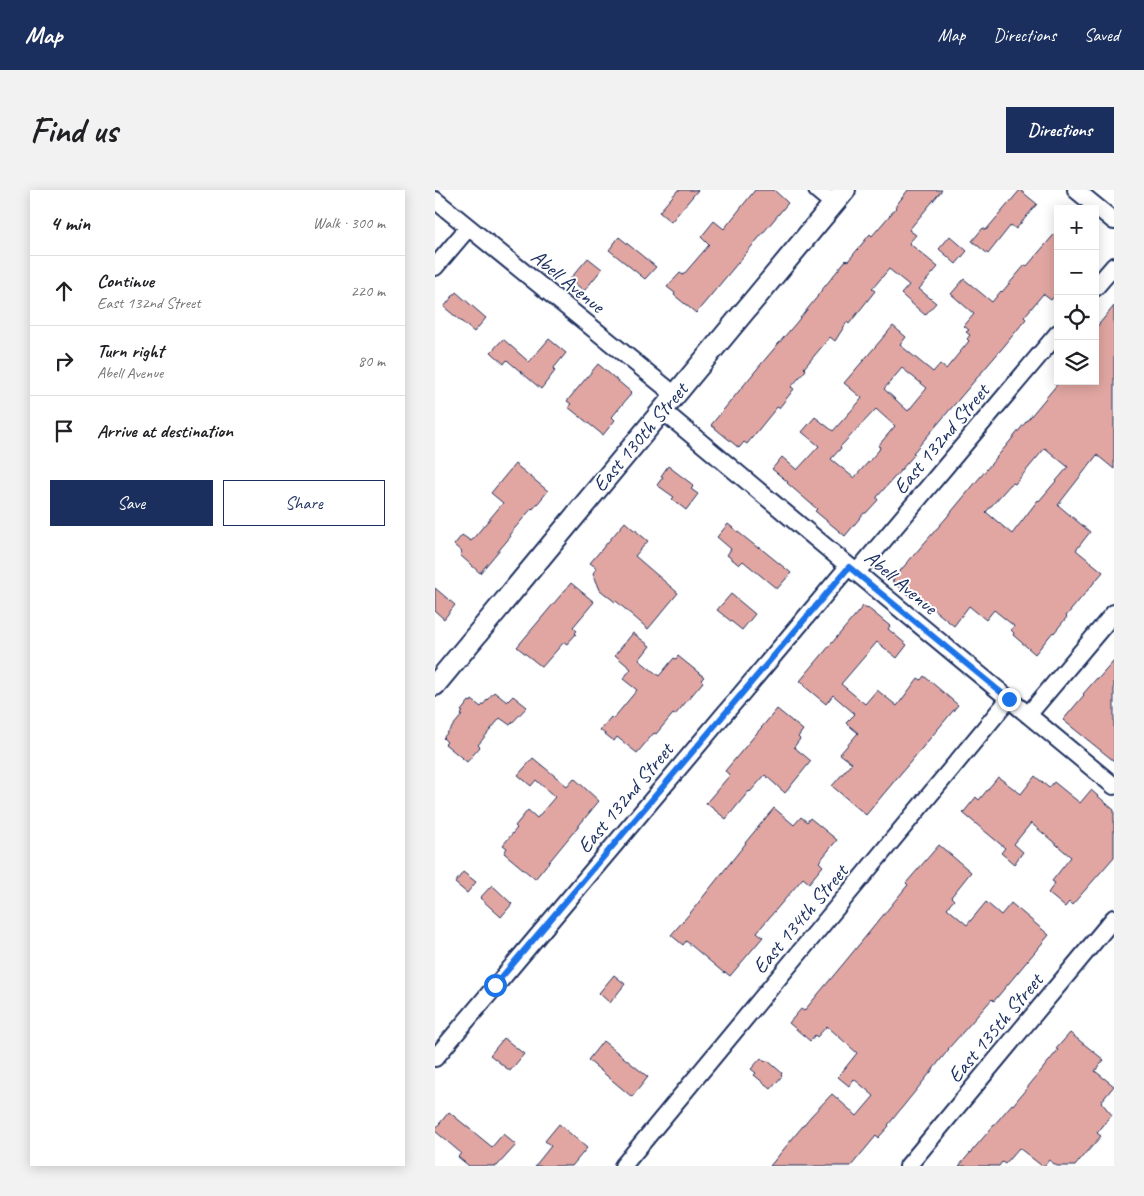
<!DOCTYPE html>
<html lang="en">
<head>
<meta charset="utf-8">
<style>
  :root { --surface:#fff; --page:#f2f2f2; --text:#202124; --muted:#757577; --line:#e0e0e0; --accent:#1b2f5e }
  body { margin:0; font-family:Caveat,sans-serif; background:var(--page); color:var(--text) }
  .controls { position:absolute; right:15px; top:15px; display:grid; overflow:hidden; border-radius:0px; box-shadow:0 2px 12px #0003 }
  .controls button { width:45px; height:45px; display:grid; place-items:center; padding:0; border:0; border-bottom:1px solid var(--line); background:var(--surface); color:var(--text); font:25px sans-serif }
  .stop { position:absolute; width:15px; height:15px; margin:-11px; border:4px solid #1a73e8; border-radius:50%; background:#fff }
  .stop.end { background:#1a73e8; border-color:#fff; box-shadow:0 1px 5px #0008 }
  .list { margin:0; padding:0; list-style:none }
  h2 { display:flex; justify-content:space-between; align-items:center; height:65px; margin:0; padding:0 20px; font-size:21px }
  h2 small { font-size:16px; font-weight:400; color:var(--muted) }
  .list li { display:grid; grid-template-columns:32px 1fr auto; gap:15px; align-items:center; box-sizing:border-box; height:70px; padding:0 20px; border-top:1px solid var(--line) }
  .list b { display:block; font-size:19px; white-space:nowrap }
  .list p { margin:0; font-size:16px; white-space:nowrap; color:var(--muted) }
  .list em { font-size:16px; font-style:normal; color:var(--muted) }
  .actions { display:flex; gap:10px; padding:15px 20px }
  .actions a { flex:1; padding:11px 0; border:1px solid var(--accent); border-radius:0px; text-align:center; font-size:18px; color:var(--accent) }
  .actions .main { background:var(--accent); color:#fff }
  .icon { flex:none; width:28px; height:28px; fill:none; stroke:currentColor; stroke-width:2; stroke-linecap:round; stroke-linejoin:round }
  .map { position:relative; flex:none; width:679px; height:976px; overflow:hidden; border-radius:0px }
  header { display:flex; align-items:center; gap:30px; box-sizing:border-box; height:70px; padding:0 25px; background:var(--accent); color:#fff }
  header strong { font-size:24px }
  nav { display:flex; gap:28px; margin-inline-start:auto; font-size:18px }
  .intro { display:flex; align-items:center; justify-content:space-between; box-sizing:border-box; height:120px; padding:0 30px }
  h1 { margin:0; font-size:35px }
  .button { padding:12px 22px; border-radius:0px; background:var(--accent); color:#fff; font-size:18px; font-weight:700 }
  main { display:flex; gap:30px; padding:0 30px }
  aside { flex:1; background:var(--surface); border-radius:0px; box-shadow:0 2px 12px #0003 }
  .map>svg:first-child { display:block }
</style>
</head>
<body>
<header>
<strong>Map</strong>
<nav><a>Map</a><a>Directions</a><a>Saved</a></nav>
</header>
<div class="intro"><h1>Find us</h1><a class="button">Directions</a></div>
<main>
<aside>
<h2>4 min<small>Walk · 300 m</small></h2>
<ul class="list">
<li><svg class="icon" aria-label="ahead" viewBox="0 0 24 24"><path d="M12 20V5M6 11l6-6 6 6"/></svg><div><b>Continue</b><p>East 132nd Street</p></div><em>220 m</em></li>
<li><svg class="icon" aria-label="right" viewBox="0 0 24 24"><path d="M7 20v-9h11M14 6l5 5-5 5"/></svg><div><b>Turn right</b><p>Abell Avenue</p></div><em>80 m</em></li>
<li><svg class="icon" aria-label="arrive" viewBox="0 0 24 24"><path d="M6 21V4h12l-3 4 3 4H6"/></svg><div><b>Arrive at destination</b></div></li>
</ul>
<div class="actions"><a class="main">Save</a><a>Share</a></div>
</aside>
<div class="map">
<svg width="679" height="976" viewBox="0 0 679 976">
  <rect width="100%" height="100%" fill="#fff"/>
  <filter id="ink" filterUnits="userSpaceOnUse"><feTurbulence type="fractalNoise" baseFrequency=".02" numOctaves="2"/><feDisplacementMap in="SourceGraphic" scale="10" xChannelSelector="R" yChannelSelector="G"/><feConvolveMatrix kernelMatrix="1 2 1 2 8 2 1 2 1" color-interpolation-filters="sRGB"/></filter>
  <g filter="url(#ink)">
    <!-- building -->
    <path fill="#e1a6a2" stroke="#1b2f5e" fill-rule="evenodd" d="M 243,0 L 263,0 L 236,32 L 224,22 Z
      M 320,0 L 339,0 L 353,13 L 261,123 L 239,105 L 240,103 L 232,97 L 245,83 L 248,85 L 274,55 L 266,47 L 279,31 L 289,39 Z
      M 473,0 L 507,0 L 474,40 L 481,45 L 474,53 L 503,77 L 484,99 L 501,113 L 490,125 L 466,104 L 474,95 L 454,79 L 437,99 L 440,101 L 414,134 L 412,132 L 400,151 L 395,147 L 369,178 L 371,180 L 356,197 L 359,199 L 344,218 L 342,217 L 312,254 L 309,252 L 304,258 L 276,235 L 327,173 L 361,133 L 383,106 L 382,106 L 411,70 L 412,71 L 414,70 L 435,44 L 437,46 L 461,18 L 460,17 Z
      M 585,0 L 602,14 L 581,39 L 576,35 L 553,64 L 537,51 L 548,38 L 551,40 Z
      M 623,40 L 623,102 L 616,110 L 608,104 L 589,127 L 591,129 L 570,155 L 478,263 L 480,264 L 442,307 L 442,309 L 443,310 L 431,323 L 429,323 L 410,346 L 380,321 L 382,319 L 352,293 L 353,292 L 337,279 L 347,267 L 362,280 L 384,256 L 367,242 L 380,227 L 398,241 L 424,212 L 427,208 L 409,193 L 458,136 L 471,147 L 465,155 L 498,182 L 505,174 L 511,179 L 534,151 L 532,149 L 535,145 L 531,142 L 534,140 L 529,136 L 539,124 L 516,104 L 529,89 L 557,112 L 566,101 L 567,102 L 590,75 L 592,76 ZM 467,178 L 492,198 L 473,221 L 449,199 ZM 441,219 L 460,236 L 443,256 L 445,257 L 444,260 L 419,288 L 396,269 L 406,258 L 405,257 Z
      M 515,46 L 532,61 L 521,74 L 504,59 Z
      M 184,47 L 221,77 L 210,89 L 174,60 Z
      M 153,68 L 167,79 L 149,101 L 135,89 Z
      M 21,102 L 51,128 L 39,142 L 9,117 Z
      M 679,116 L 679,279 L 662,265 L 623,315 L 655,342 L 641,360 L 668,382 L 631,426 L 632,427 L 619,443 L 618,442 L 600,464 L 578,445 L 579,443 L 576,440 L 579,436 L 559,420 L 551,430 L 534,416 L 519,436 L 492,414 L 489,417 L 457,391 L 459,390 L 458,389 L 512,327 L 625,191 L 660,191 L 660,139 ZM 610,258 L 633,277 L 604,311 L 603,310 L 577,344 L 551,322 L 575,295 L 578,293 L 580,294 Z
      M 68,149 L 94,172 L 114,149 L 131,163 L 118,179 L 120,181 L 106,199 L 72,170 L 69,174 L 56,162 Z
      M 163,174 L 196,202 L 195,203 L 196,204 L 177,227 L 180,230 L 168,245 L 133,217 L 136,214 L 132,211 Z
      M 80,274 L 113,301 L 98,319 L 97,318 L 74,345 L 76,346 L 45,383 L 25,365 L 27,362 L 19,355 L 27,345 L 36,351 L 68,313 L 56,303 Z
      M 233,276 L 258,295 L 257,296 L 258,297 L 256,299 L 263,304 L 251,320 L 237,309 L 239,307 L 222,295 L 228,287 L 226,286 Z
      M 190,332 L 199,340 L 201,340 L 202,342 L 213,351 L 200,366 L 243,403 L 213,439 L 181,411 L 180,412 L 165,400 L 158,383 L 162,378 L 155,373 Z
      M 293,334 L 323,358 L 324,357 L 356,383 L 342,399 L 308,371 L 304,375 L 292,365 L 296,359 L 282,347 Z
      M 136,393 L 159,412 L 138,437 L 142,441 L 140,443 L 141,444 L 132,454 L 129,452 L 107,477 L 82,457 Z
      M 0,398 L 20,415 L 9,429 L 0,421 Z
      M 296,404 L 320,424 L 307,440 L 282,420 Z
      M 428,416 L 432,419 L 433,418 L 455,436 L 453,439 L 472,455 L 462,468 L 442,452 L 406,494 L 430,514 L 442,500 L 462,516 L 483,488 L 486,490 L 489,486 L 523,515 L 431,625 L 397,596 L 417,573 L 405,564 L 423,543 L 411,533 L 420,524 L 398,505 L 391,514 L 369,496 L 370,494 L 365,491 Z
      M 198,443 L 215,456 L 204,470 L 224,486 L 239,468 L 241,469 L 243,466 L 269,487 L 266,490 L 268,492 L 240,525 L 238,524 L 221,544 L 219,543 L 202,563 L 182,547 L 179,551 L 165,540 L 176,527 L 178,529 L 202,500 L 188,489 L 196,479 L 180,465 Z
      M 679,471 L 679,571 L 628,530 L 649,505 L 648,504 L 662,488 L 663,489 Z
      M 59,502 L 72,512 L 78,506 L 92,517 L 75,535 L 65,528 L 43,555 L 45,557 L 32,572 L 10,554 L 12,552 L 8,548 L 27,525 L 26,524 L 28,522 L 26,521 L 34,511 L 36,512 L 37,510 L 46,517 Z
      M 342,519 L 368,540 L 363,547 L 365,549 L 359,557 L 376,571 L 350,603 L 330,585 L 315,602 L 314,601 L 291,629 L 271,613 L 295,585 L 290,581 Z
      M 98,568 L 132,596 L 139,588 L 164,611 L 100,689 L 69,663 L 72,658 L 68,655 L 82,638 L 80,636 L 93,620 L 102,628 L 120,607 L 101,590 L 96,596 L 83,585 Z
      M 600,586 L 614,598 L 619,592 L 645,613 L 656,600 L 679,620 L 679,667 L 637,715 L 634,712 L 630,717 L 613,703 L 620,693 L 617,691 L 636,667 L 596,633 L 579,654 L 588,662 L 579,674 L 566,663 L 570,658 L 528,623 L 541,607 L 544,610 L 563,587 L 586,604 Z
      M 339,618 L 359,635 L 366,627 L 372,632 L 375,628 L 402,650 L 384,672 L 388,676 L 374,693 L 368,688 L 322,742 L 328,747 L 295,786 L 290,782 L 289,783 L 251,751 L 248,755 L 236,745 L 256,722 L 311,653 L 310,653 Z
      M 504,655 L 536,682 L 516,707 L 519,710 L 512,718 L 532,735 L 551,712 L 566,725 L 576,713 L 614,745 L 559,811 L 557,809 L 513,859 L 514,859 L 495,883 L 453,935 L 454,936 L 443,948 L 441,946 L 416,976 L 335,976 L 376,926 L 397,904 L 422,926 L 439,906 L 419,889 L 414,896 L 403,887 L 422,863 L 392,836 L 382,847 L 380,845 L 375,851 L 354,833 L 366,819 L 369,821 L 409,773 L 472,696 L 473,695 L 471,693 Z
      M 28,682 L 41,692 L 32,703 L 20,693 Z
      M 57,695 L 77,714 L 66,727 L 45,708 Z
      M 179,785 L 190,794 L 175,813 L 164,803 Z
      M 635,843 L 669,870 L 660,881 L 679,896 L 666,912 L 677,925 L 662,943 L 666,946 L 653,961 L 652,961 L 640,976 L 622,976 L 614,970 L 609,976 L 607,976 L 584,958 L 570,974 L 567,972 L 564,976 L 524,976 L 577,914 L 578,915 L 623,860 L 621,859 Z
      M 69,848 L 89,864 L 75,881 L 55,865 Z
      M 168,851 L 213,887 L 197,907 L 153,870 Z
      M 326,868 L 330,872 L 332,870 L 347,883 L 346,885 L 347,886 L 336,899 L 319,885 L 321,883 L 316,879 Z
      M 14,922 L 57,957 L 68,944 L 81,955 L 62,976 L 34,976 L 23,967 L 26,963 L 0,941 L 0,939 Z
      M 124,934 L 152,958 L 137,976 L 100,976 L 116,956 L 110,951 Z"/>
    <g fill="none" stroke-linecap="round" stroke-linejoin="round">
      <!-- minor casing -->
      <g stroke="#1b2f5e" stroke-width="20">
        <path id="minor" d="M 382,0 L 399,14
          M 641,0 L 679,31
          M 0,10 L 240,205
          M 0,77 L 33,38
          M 660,98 L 679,76
          M 227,220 L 428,388 L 679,596
          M 421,383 L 623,143
          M 593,525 L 679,423
          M 0,868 L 413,377
          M 188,976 L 574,509
          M 473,976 L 679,728"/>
      </g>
      <!-- tertiary casing -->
      <g stroke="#1b2f5e" stroke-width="24">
        <path id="tertiary" d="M 0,495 L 410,0"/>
      </g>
      <!-- minor -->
      <use href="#minor" stroke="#fff" stroke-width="16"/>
      <!-- tertiary -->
      <use href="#tertiary" stroke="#fff" stroke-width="20"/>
    </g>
  </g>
  <g fill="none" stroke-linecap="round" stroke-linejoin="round" filter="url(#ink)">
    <!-- route -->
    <path stroke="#1a73e8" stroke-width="6" d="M 60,795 L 414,377 L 574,509"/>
  </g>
  <g text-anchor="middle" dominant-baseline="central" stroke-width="4" stroke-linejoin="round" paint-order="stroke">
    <!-- street labels -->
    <g font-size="21" fill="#1b2f5e" stroke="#fff">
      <text transform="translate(133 91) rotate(39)">Abell Avenue</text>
      <text transform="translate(205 247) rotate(-50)">East 130th Street</text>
      <text transform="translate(506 249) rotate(-50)">East 132nd Street</text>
      <text transform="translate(466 392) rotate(40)">Abell Avenue</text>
      <text transform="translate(190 608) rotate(-50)">East 132nd Street</text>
      <text transform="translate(365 729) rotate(-50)">East 134th Street</text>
      <text transform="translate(560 838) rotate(-50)">East 135th Street</text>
    </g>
  </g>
</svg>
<div class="controls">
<button>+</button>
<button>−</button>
<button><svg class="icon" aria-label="locate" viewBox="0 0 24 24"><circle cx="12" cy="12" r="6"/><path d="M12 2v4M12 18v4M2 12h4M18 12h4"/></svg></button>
<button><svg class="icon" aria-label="layers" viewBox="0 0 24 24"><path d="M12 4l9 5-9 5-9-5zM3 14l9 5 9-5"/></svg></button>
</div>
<div class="stop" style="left:60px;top:795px"></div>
<div class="stop end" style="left:574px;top:509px"></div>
</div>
</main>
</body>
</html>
